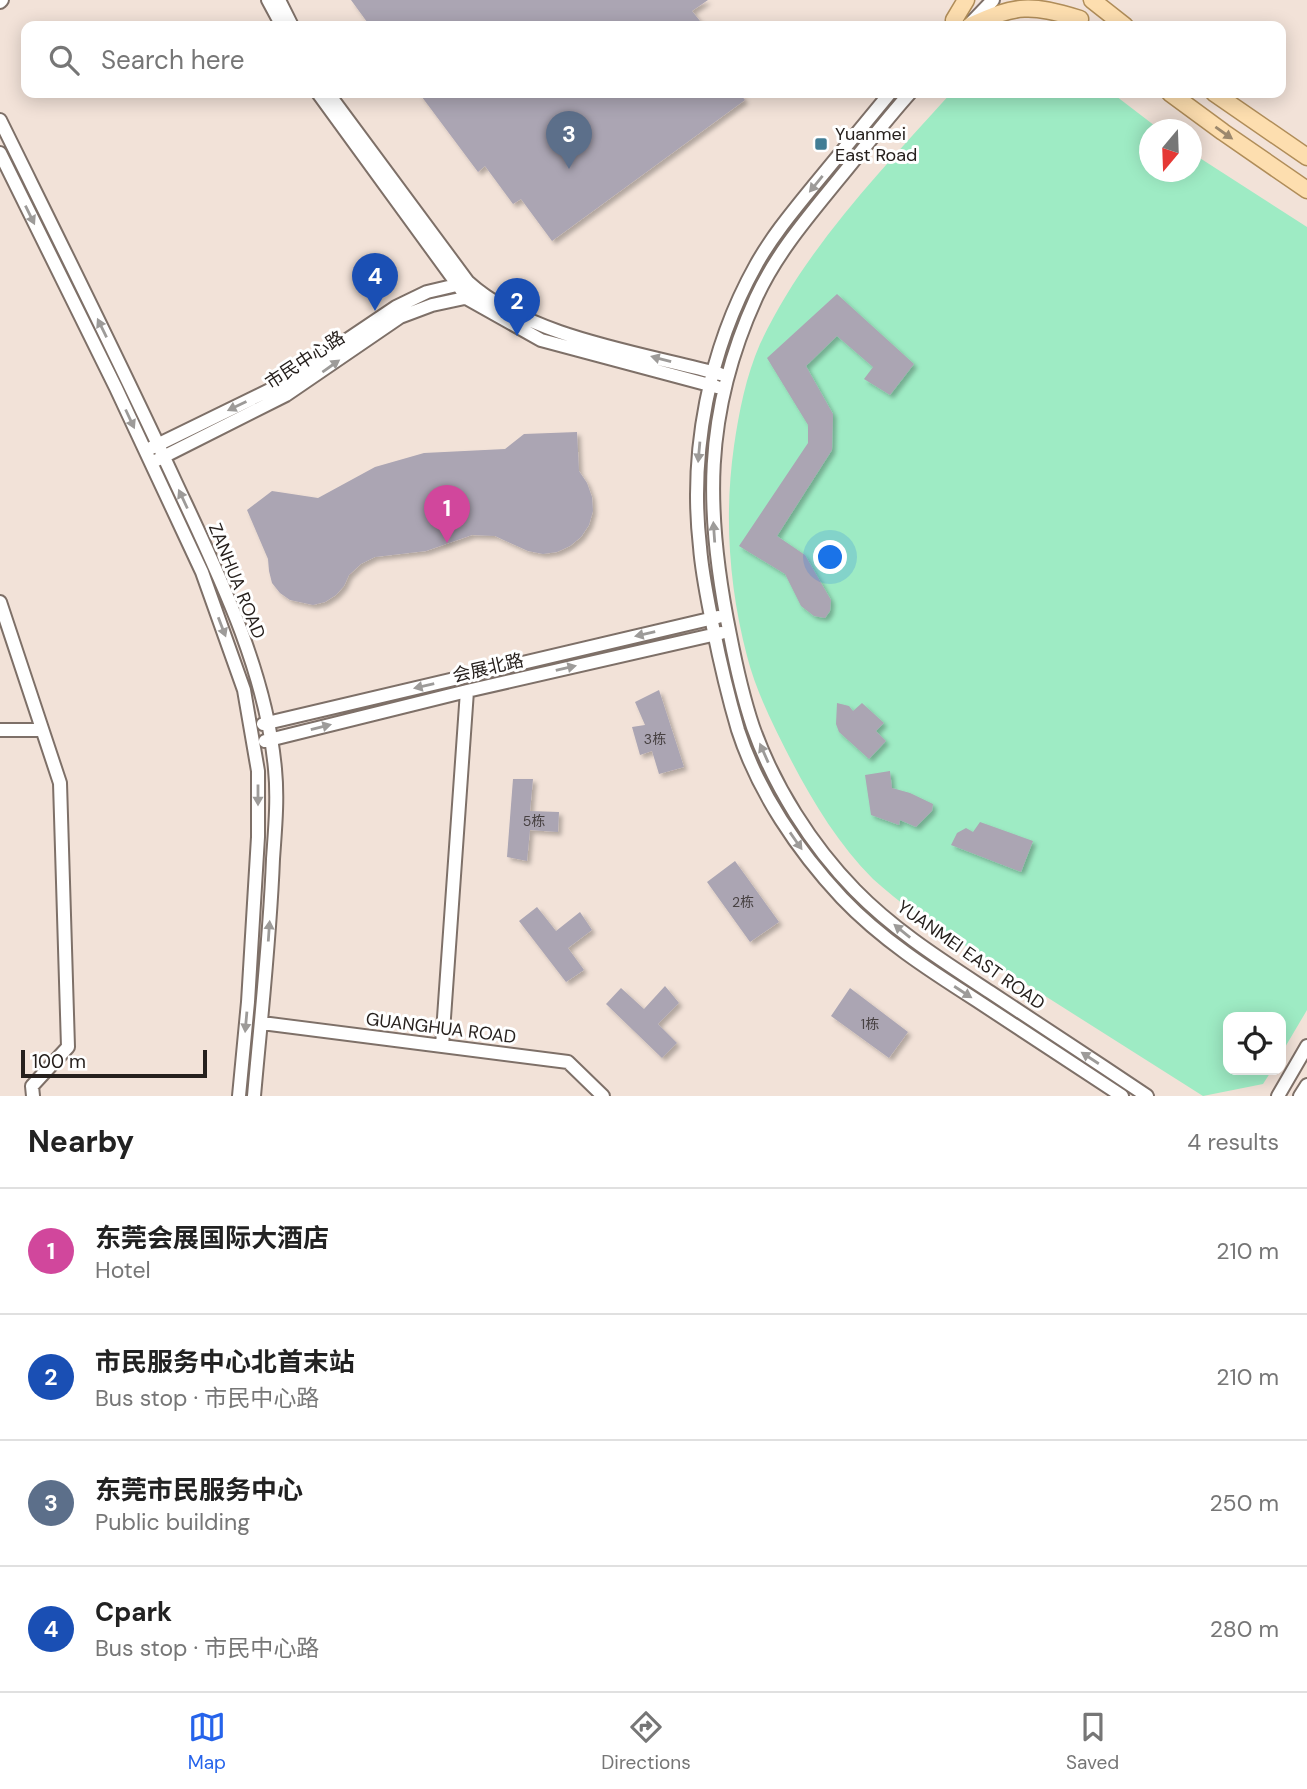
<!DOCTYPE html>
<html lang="en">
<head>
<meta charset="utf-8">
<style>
  :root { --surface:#fff; --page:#f2f2f2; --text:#222; --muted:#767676; --line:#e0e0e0; --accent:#2563eb }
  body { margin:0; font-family:"DM Sans","Noto Sans SC",sans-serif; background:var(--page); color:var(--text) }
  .controls { position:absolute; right:21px; bottom:21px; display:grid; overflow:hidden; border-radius:14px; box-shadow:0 4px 18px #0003 }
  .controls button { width:63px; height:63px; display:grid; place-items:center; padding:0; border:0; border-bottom:2px solid var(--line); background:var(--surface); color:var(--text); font:35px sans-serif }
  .compass { position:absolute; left:1139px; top:119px; width:63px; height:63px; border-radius:50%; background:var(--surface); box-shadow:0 4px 18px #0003; rotate:199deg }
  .scale { position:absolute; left:21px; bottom:18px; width:186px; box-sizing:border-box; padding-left:7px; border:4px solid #26201d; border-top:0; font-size:19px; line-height:24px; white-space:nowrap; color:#26201d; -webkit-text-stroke:5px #fff; paint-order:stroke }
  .you { position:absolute; left:831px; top:558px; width:24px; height:24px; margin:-18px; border:5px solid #fff; border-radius:50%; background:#1a73e8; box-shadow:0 0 0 10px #1a73e833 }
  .badge { display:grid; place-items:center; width:46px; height:46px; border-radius:50%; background:var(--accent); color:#fff; font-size:23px; font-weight:700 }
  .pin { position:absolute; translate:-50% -58px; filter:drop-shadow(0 2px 4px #0008) }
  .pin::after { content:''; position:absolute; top:37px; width:24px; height:21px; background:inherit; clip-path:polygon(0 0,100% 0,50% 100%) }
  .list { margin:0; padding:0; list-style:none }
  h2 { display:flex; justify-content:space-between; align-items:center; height:91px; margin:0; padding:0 28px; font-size:30px }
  h2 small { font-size:23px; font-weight:400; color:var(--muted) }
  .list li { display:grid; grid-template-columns:46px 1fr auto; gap:21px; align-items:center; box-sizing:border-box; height:126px; padding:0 28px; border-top:2px solid var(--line) }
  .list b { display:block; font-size:26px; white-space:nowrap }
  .list p { margin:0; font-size:23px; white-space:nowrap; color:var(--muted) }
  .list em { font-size:23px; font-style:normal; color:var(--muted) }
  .icon { flex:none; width:38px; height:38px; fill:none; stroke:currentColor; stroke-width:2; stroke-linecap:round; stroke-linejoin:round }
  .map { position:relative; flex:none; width:1307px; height:1096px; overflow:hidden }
  .search { position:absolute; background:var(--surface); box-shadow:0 4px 18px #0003; left:21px; right:21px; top:21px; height:77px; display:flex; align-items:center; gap:18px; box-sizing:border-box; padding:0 24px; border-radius:14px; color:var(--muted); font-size:26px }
  .sheet { height:595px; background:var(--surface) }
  nav { display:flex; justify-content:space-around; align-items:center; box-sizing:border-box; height:98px; border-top:2px solid var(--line); background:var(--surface); font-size:19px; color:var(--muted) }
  nav a { display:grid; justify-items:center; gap:4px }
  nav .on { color:var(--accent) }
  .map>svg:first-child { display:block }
</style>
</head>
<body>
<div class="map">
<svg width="1307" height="1096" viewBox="0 0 1307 1096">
  <defs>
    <filter id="shadow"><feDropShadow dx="3.5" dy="3.5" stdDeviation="2" flood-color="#0004"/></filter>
  </defs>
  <rect width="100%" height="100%" fill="#f2e2d8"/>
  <!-- green -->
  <path fill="#9eebc4" d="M 951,93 L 1112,93 L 1159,129 L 1150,130 L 1150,172 L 1192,172 L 1192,153 L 1307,227 L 1307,1010 L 1281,1054 L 1281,1017 L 1228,1017 L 1228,1070 L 1272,1070 L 1263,1084 L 1203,1096 L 914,913 C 901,902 886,891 873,879 C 840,846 814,804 792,762 C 775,729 756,692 747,656 C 729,587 724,516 734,446 C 739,412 746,376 760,344 C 805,248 881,171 951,93 Z"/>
  <!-- building -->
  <path fill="#aba5b3" filter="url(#shadow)" d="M 351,0 L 708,0 L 692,11 L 704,26 L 370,26 Z
    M 419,93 L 739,93 L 745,100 L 552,241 L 521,199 L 513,204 L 485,166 L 478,172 Z
    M 837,294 L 914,364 L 890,395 L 864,379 L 873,367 L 837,336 L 806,366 L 833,414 L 832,450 L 777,536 L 805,555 L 831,600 L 830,611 L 825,618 L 814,616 L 801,606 L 785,574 L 739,546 L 808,443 L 808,425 L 767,358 Z
    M 577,432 L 579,471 L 587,483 L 592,497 L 593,511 L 589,525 L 581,537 L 570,546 L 557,552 L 543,554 L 528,551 L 495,536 L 472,535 L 426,551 L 375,557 L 361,564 L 349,575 L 344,586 L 336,595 L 325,602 L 313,605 L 290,600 L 280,593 L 272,583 L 269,571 L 268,559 L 247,510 L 272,491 L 318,498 L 375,467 L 424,453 L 505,449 L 524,434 Z
    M 659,690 L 684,767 L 659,774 L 652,751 L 640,755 L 632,727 L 645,725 L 635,702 Z
    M 837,703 L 849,706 L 853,711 L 862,703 L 884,723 L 876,731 L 886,741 L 869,759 L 839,732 L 836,724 Z
    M 890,771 L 892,788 L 910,793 L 933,804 L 932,811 L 916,827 L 900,820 L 899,825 L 871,815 L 865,775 Z
    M 513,779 L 533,779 L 530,811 L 559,812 L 558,832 L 530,830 L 527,861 L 507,857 Z
    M 980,822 L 1033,841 L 1021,872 L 951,845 L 957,833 L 966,828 L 973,832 Z
    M 735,861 L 779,922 L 750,942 L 707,882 Z
    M 537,907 L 556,931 L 580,912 L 592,930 L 568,948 L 584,970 L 566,982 L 519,921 Z
    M 665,986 L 679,1003 L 658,1024 L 677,1043 L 662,1058 L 606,1004 L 621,988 L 644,1009 Z
    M 850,988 L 908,1032 L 889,1058 L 831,1016 Z"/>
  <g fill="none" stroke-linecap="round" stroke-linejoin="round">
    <!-- minor casing -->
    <g stroke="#7e7068" stroke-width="16">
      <path id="minor" d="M 268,0 L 282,26
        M 279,0 L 292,26
        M 0,2 L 2,0
        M 971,23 L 993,0
        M 318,93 L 468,299 L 541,340 L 717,387
        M 890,93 C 865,123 840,154 815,184 C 794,210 772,236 756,265 C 709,349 689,452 700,547 C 702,574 708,601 713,627 C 720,662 728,696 738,730 C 758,792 798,851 842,898 C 881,939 929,970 976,1000 C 1024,1032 1073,1064 1122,1096
        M 910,93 C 885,121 862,151 838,180 C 808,217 776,254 756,298 C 703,414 705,513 730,635 C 736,666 743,697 753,727 C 774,786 811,845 855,890 C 895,931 943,961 990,992 C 1043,1027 1095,1061 1147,1096
        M 334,101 L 468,282 C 528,337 642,353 720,374
        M 0,120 C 59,240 119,360 175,481 C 217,571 266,669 275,769 C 278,799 275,830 273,859 C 270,938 261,1017 254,1096
        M 0,153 L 116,388 L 202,572 L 244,690 L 258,771 L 258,837 L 248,1002 L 239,1096
        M 151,448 L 280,385 L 396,307 L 427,292 L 461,284
        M 157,460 L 286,395 L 400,317 L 432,305 L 474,296
        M 0,602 L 60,783 L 68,1047 L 32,1086 L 33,1096
        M 263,724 L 718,617
        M 0,730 L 42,730
        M 265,741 L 467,691 L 721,633
        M 262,1023 L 568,1062 L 603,1096
        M 442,1046 L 467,691
        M 1278,1096 L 1307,1046
        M 1300,1096 L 1307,1085"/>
    </g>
    <!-- major casing -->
    <g stroke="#b08d59" stroke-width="19">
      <path id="major" d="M 1092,0 L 1125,26
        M 954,20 L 966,0
        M 970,26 C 1017,4 1030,4 1080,19
        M 1170,93 L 1223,132 L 1307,190
        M 1214,93 L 1307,157"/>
    </g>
    <!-- minor -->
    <use href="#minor" stroke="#fff" stroke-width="12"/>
    <!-- major -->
    <use href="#major" stroke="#fddeaf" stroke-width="16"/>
  </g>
  <!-- one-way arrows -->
  <defs><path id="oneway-solid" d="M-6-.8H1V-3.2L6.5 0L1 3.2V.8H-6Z" transform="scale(1.75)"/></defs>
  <use fill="#9c886d" href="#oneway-solid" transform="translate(1224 133) rotate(35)"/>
  <g fill="#9d9b99">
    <use href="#oneway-solid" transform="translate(816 184) rotate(129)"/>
    <use href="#oneway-solid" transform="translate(30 215) rotate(64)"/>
    <use href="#oneway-solid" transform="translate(102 328) rotate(-116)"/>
    <use href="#oneway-solid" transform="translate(661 359) rotate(-165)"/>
    <use href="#oneway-solid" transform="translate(331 366) rotate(-35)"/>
    <use href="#oneway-solid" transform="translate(237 406) rotate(154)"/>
    <use href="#oneway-solid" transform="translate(130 419) rotate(65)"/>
    <use href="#oneway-solid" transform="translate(699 452) rotate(95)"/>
    <use href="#oneway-solid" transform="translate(183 499) rotate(-115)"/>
    <use href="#oneway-solid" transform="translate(714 532) rotate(-94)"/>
    <use href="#oneway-solid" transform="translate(222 627) rotate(69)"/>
    <use href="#oneway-solid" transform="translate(645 634) rotate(167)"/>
    <use href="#oneway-solid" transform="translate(566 668) rotate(-13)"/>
    <use href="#oneway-solid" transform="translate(424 686) rotate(167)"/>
    <use href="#oneway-solid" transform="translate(321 727) rotate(-14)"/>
    <use href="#oneway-solid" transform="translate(764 753) rotate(-114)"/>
    <use href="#oneway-solid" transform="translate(258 795) rotate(90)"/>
    <use href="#oneway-solid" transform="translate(796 841) rotate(55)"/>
    <use href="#oneway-solid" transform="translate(269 931) rotate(-86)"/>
    <use href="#oneway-solid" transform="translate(902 931) rotate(-141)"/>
    <use href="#oneway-solid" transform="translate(963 992) rotate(33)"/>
    <use href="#oneway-solid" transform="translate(246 1022) rotate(95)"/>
    <use href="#oneway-solid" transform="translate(1090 1058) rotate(-147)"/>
  </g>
  <!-- markers -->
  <rect fill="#427d95" stroke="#fff" stroke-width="2.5" x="814" y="137" width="14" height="14" rx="3.5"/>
  <g text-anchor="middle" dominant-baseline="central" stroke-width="6" stroke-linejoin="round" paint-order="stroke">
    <!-- number labels -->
    <g font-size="14" fill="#474142">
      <text x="655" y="739">3栋</text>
      <text x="534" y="821">5栋</text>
      <text x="743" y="902">2栋</text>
      <text x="870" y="1024">1栋</text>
    </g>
    <!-- poi labels -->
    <g font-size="18" fill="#26201d" stroke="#fff" text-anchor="start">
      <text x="835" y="134">Yuanmei<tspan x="835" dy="21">East Road</tspan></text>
    </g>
    <!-- street labels -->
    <g font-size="18" fill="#26201d" stroke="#fff">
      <text transform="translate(305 360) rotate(-33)">市民中心路</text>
      <text transform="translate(237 581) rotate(68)">ZANHUA ROAD</text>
      <text transform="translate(488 668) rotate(-13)">会展北路</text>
      <text transform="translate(971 955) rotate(35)">YUANMEI EAST ROAD</text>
      <text transform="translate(441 1028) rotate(7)">GUANGHUA ROAD</text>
    </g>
  </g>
</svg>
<div class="controls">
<button><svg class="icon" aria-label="locate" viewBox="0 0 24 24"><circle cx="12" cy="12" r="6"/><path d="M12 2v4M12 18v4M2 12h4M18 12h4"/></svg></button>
</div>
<svg class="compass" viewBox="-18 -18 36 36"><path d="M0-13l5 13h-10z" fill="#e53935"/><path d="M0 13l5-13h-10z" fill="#767676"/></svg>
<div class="scale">100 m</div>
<div class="you"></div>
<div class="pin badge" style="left:447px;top:543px;background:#d1479c">1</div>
<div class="pin badge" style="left:517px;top:336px;background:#1a4fb4">2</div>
<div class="pin badge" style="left:569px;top:169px;background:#5c6f8a">3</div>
<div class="pin badge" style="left:375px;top:311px;background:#1a4fb4">4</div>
<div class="search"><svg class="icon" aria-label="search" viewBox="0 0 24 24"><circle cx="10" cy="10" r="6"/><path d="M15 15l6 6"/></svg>Search here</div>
</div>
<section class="sheet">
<h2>Nearby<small>4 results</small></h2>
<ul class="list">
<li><span class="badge" style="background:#d1479c">1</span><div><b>东莞会展国际大酒店</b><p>Hotel</p></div><em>210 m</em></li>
<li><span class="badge" style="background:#1a4fb4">2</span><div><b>市民服务中心北首末站</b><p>Bus stop · 市民中心路</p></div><em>210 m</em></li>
<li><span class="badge" style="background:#5c6f8a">3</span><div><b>东莞市民服务中心</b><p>Public building</p></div><em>250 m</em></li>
<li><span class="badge" style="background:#1a4fb4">4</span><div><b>Cpark</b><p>Bus stop · 市民中心路</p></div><em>280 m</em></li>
</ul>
</section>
<nav>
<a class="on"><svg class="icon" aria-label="map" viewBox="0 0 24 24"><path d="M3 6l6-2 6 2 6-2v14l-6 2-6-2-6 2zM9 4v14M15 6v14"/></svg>Map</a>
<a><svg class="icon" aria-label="directions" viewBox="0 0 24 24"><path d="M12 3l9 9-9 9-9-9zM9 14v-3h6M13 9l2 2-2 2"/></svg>Directions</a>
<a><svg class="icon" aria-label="saved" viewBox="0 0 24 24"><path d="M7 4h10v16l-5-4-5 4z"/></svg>Saved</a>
</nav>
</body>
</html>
